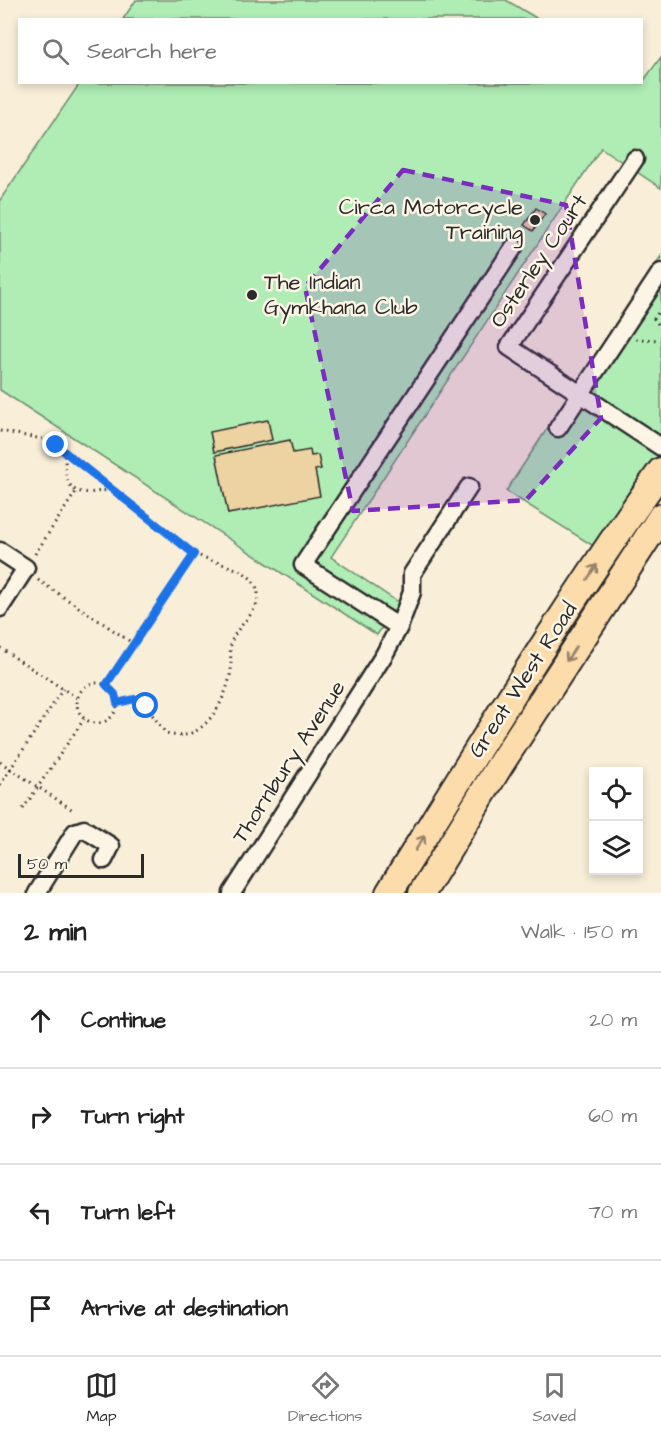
<!DOCTYPE html>
<html lang="en">
<head>
<meta charset="utf-8">
<style>
  :root { --surface:#fff; --page:#f6f6f6; --text:#222; --muted:#767676; --line:#e0e0e0; --accent:#2b2b2b }
  body { margin:0; font-family:"Architects Daughter",sans-serif; background:var(--page); color:var(--text) }
  .controls { position:absolute; right:18px; bottom:18px; display:grid; overflow:hidden; border-radius:0px; box-shadow:0 3px 9px #0003 }
  .controls button { width:54px; height:54px; display:grid; place-items:center; padding:0; border:0; border-bottom:2px solid var(--line); background:var(--surface); color:var(--text); font:30px sans-serif }
  .scale { position:absolute; left:18px; bottom:15px; width:126px; box-sizing:border-box; padding-left:6px; border:3px solid #2b2b2b; border-top:0; font-size:16px; line-height:21px; white-space:nowrap; color:#2b2b2b; -webkit-text-stroke:4px #fcf5e5; paint-order:stroke }
  .stop { position:absolute; width:18px; height:18px; margin:-14px; border:4px solid #1a73e8; border-radius:50%; background:#fff }
  .stop.end { background:#1a73e8; border-color:#fff; box-shadow:0 2px 6px #0008 }
  .list { margin:0; padding:0; list-style:none }
  h2 { display:flex; justify-content:space-between; align-items:center; height:78px; margin:0; padding:0 24px; font-size:26px }
  h2 small { font-size:20px; font-weight:400; color:var(--muted) }
  .list li { display:grid; grid-template-columns:39px 1fr auto; gap:18px; align-items:center; box-sizing:border-box; height:96px; padding:0 24px; border-top:2px solid var(--line) }
  .list b { display:block; font-size:22px; white-space:nowrap }
  .list em { font-size:20px; font-style:normal; color:var(--muted) }
  .icon { flex:none; width:33px; height:33px; fill:none; stroke:currentColor; stroke-width:2; stroke-linecap:round; stroke-linejoin:round }
  .map { position:relative; flex:none; width:661px; height:893px; overflow:hidden }
  .search { position:absolute; background:var(--surface); box-shadow:0 3px 9px #0003; left:18px; right:18px; top:18px; height:66px; display:flex; align-items:center; gap:15px; box-sizing:border-box; padding:0 21px; border-radius:0px; color:var(--muted); font-size:22px }
  .sheet { height:462px; background:var(--surface) }
  nav { display:flex; justify-content:space-around; align-items:center; box-sizing:border-box; height:84px; border-top:2px solid var(--line); background:var(--surface); font-size:16px; color:var(--muted) }
  nav a { display:grid; justify-items:center; gap:3px }
  nav .on { color:var(--accent) }
  .map>svg:first-child { display:block }
</style>
</head>
<body>
<div class="map">
<svg width="661" height="893" viewBox="0 0 661 893">
  <rect width="100%" height="100%" fill="#f9eed8"/>
  <filter id="ink" filterUnits="userSpaceOnUse"><feTurbulence type="fractalNoise" baseFrequency=".0167" numOctaves="2"/><feDisplacementMap in="SourceGraphic" scale="12" xChannelSelector="R" yChannelSelector="G"/><feConvolveMatrix kernelMatrix="1 2 1 2 8 2 1 2 1" color-interpolation-filters="sRGB"/></filter>
  <g filter="url(#ink)">
    <!-- green -->
    <path fill="#afedb4" stroke="#6d8c70" stroke-width="1.5" d="M 136,0 L 506,0 L 538,19 L 123,19 Z
      M 661,57 L 661,188 L 601,148 L 331,557 L 399,603 L 377,635 L 0,390 L 0,200 L 80,83 L 642,83 Z
      M 661,256 L 661,451 L 595,547 L 506,491 Z"/>
    <!-- building -->
    <path fill="#edd2a2" stroke="#2b2b2b" stroke-width="1.5" d="M 536,208 L 545,214 L 533,231 L 524,225 Z
      M 268,420 L 272,440 L 214,452 L 210,432 Z
      M 290,440 L 293,453 L 310,450 L 311,456 L 318,455 L 321,469 L 315,470 L 320,496 L 228,514 L 216,455 Z"/>
    <g fill="none" stroke-linecap="round" stroke-linejoin="round">
      <!-- minor casing -->
      <g stroke="#2b2b2b" stroke-width="21">
        <path id="minor" d="M 635,159 L 509,347 L 661,447
          M 558,428 L 661,272
          M 0,551 L 26,568 L 0,608
          M 399,627 L 303,565 L 514,247
          M 37,893 L 75,832 L 84,829 L 111,846 L 104,860
          M 232,893 L 384,655 L 399,627 L 412,592 L 412,574 L 469,487"/>
      </g>
      <!-- highway casing -->
      <g stroke="#2b2b2b" stroke-width="30">
        <path id="highway" d="M 389,893 C 477,751 564,607 661,471
          M 422,893 L 500,765 L 661,517"/>
      </g>
      <!-- path -->
      <path stroke="#2b2b2b" stroke-width="3" stroke-dasharray="1.5 4.5" stroke-linecap="butt" d="M 661,308 L 654,319 L 661,328
        M 636,339 L 661,340
        M 0,431 L 48,440 L 63,452 C 66,460 65,467 66,475 C 71,501 97,491 114,489 L 194,554 L 239,570 C 248,575 258,583 258,595 C 259,612 239,624 233,638 C 228,648 232,660 231,670 C 227,700 202,747 166,733 C 150,715 145,693 117,703
        M 64,453 L 112,488
        M 35,554 L 77,490
        M 38,580 L 134,644
        M 0,648 L 77,698
        M77 703a20 20 0 1 1 40 0a20 20 0 1 1-40 0Z
        M 106,685 L 194,554
        M 0,762 L 73,810
        M 0,785 L 63,689
        M 23,809 L 84,719"/>
      <!-- minor -->
      <use href="#minor" stroke="#fcf5e5" stroke-width="16"/>
      <!-- highway -->
      <use href="#highway" stroke="#fddcac" stroke-width="26"/>
    </g>
    <!-- one-way arrows -->
    <defs><path id="oneway-shaft" d="M-6 0H5M1.5-3L5.5 0L1.5 3" fill="none" stroke-width="1.6" stroke-linecap="round" stroke-linejoin="round" transform="scale(1.5)"/></defs>
    <g stroke="#94846c">
      <use href="#oneway-shaft" transform="translate(592 572) rotate(-57)"/>
      <use href="#oneway-shaft" transform="translate(571 654) rotate(123)"/>
      <use href="#oneway-shaft" transform="translate(420 843) rotate(-58)"/>
    </g>
  </g>
  <g fill="none" stroke-linecap="round" stroke-linejoin="round" filter="url(#ink)">
    <!-- route -->
    <path stroke="#1a73e8" stroke-width="8" d="M 56,445 L 194,554 L 106,685 L 115,694 L 117,703 L 135,699 L 146,706"/>
  </g>
  <!-- marked area -->
  <path fill="#7b2cbf" fill-opacity="0.2" stroke="#7b2cbf" stroke-width="4.5" stroke-dasharray="12 8" stroke-linejoin="round" d="M 403,170 L 566,205 L 601,418 L 526,500 L 353,511 L 305,287 Z"/>
  <!-- markers -->
  <g fill="#2b2b2b" stroke="#fcf5e5" stroke-width="2">
    <circle cx="535" cy="220" r="6"/>
    <circle cx="252" cy="295" r="6"/>
  </g>
  <g text-anchor="middle" dominant-baseline="central" stroke-width="5" stroke-linejoin="round" paint-order="stroke">
    <!-- poi labels -->
    <g font-size="22" fill="#2b2b2b" stroke="#fcf5e5" text-anchor="end">
      <text x="523" y="207">Circa Motorcycle<tspan x="523" dy="25">Training</tspan></text>
      <text x="264" y="282" text-anchor="start">The Indian<tspan x="264" dy="25">Gymkhana Club</tspan></text>
    </g>
    <!-- street labels -->
    <g font-size="22" fill="#2b2b2b" stroke="#fcf5e5">
      <text transform="translate(539 261) rotate(-56)">Osterley Court</text>
      <text transform="translate(523 680) rotate(-57)">Great West Road</text>
      <text transform="translate(289 762) rotate(-57)">Thornbury Avenue</text>
    </g>
  </g>
</svg>
<div class="controls">
<button><svg class="icon" aria-label="locate" viewBox="0 0 24 24"><circle cx="12" cy="12" r="6"/><path d="M12 2v4M12 18v4M2 12h4M18 12h4"/></svg></button>
<button><svg class="icon" aria-label="layers" viewBox="0 0 24 24"><path d="M12 4l9 5-9 5-9-5zM3 14l9 5 9-5"/></svg></button>
</div>
<div class="scale">50 m</div>
<div class="stop" style="left:146px;top:706px"></div>
<div class="stop end" style="left:56px;top:445px"></div>
<div class="search"><svg class="icon" aria-label="search" viewBox="0 0 24 24"><circle cx="10" cy="10" r="6"/><path d="M15 15l6 6"/></svg>Search here</div>
</div>
<section class="sheet">
<h2>2 min<small>Walk · 150 m</small></h2>
<ul class="list">
<li><svg class="icon" aria-label="ahead" viewBox="0 0 24 24"><path d="M12 20V5M6 11l6-6 6 6"/></svg><div><b>Continue</b></div><em>20 m</em></li>
<li><svg class="icon" aria-label="right" viewBox="0 0 24 24"><path d="M7 20v-9h11M14 6l5 5-5 5"/></svg><div><b>Turn right</b></div><em>60 m</em></li>
<li><svg class="icon" aria-label="left" viewBox="0 0 24 24"><path d="M17 20v-9H6M10 6l-5 5 5 5"/></svg><div><b>Turn left</b></div><em>70 m</em></li>
<li><svg class="icon" aria-label="arrive" viewBox="0 0 24 24"><path d="M6 21V4h12l-3 4 3 4H6"/></svg><div><b>Arrive at destination</b></div></li>
</ul>
</section>
<nav>
<a class="on"><svg class="icon" aria-label="map" viewBox="0 0 24 24"><path d="M3 6l6-2 6 2 6-2v14l-6 2-6-2-6 2zM9 4v14M15 6v14"/></svg>Map</a>
<a><svg class="icon" aria-label="directions" viewBox="0 0 24 24"><path d="M12 3l9 9-9 9-9-9zM9 14v-3h6M13 9l2 2-2 2"/></svg>Directions</a>
<a><svg class="icon" aria-label="saved" viewBox="0 0 24 24"><path d="M7 4h10v16l-5-4-5 4z"/></svg>Saved</a>
</nav>
</body>
</html>
